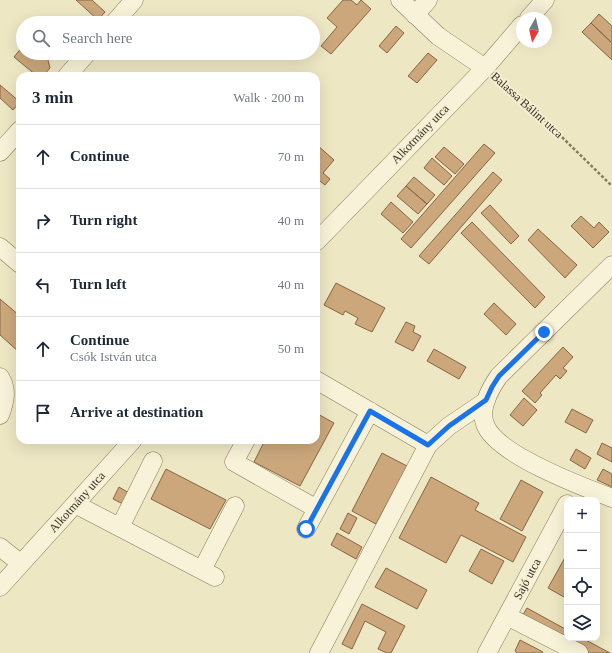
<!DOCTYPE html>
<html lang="en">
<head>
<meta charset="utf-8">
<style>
  :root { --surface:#fff; --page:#f6f6f7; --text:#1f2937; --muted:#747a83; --line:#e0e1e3 }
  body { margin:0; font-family:Georgia,serif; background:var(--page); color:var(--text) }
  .controls { position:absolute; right:12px; bottom:12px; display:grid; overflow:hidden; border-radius:8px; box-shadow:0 4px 16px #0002 }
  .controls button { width:36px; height:36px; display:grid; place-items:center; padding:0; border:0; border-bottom:1px solid var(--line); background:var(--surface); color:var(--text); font:20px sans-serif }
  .compass { position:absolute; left:516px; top:12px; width:36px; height:36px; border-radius:50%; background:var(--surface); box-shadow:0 4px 16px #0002; rotate:188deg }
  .stop { position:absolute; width:12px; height:12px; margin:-9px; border:3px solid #1a73e8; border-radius:50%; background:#fff }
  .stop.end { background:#1a73e8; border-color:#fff; box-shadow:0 1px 4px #0008 }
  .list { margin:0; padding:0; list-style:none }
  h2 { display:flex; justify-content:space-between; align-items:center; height:52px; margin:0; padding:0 16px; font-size:17px }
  h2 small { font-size:13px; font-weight:400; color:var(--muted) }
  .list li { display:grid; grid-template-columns:26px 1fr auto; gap:12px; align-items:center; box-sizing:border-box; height:64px; padding:0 16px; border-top:1px solid var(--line) }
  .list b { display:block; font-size:15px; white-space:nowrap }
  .list p { margin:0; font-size:13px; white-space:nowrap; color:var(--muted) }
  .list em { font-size:13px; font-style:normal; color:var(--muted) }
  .icon { flex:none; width:22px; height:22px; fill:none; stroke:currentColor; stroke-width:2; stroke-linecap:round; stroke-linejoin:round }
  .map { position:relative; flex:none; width:612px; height:653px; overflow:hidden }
  .search { position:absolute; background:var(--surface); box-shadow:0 4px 16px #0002; left:16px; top:16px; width:304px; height:44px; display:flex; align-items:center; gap:10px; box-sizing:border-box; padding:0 14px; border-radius:22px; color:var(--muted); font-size:15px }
  .panel { position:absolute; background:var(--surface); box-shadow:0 4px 16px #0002; left:16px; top:72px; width:304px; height:372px; border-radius:12px }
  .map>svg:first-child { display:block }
</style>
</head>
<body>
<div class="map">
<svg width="612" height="653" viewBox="0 0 612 653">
  <rect width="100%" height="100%" fill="#eee7c4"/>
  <!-- building -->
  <path fill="#cba77b" stroke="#876641" d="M 76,0 L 92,0 L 105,12 L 98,20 Z
    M 343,0 L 351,0 L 357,5 L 361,0 L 371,9 L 331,54 L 321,46 L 337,27 L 327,18 Z
    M 599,14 L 612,26 L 612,43 L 591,23 Z
    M 591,23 L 612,43 L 612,60 L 582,32 Z
    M 396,26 L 404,33 L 387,53 L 379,46 Z
    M 23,46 L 23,53 L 44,53 L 47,56 L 50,68 L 43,76 L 37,76 L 14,57 Z
    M 428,53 L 437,60 L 417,83 L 408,76 Z
    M 0,85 L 20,102 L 13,110 L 0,98 Z
    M 316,144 L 334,160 L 323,173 L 330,179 L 325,185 L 316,178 Z
    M 484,144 L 495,153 L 411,248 L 401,239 Z
    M 444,147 L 464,164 L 455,174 L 435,157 Z
    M 432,158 L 452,176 L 444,185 L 424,168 Z
    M 493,172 L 502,180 L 429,264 L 419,256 Z
    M 414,177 L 435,195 L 427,204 L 406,186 Z
    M 406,186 L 427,204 L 418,214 L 397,196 Z
    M 391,202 L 413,222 L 403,233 L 381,214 Z
    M 490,205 L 519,236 L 511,244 L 481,213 Z
    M 581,216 L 594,228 L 599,222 L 609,232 L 593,248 L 571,226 Z
    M 472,222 L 545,297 L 535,308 L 461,233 Z
    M 538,229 L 577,265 L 565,278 L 528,240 Z
    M 336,283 L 385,308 L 372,332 L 355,324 L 358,318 L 345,311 L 343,315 L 324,305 Z
    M 0,299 L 20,316 L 20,353 L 0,335 Z
    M 494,303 L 516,324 L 506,335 L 484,314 Z
    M 406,322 L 415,326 L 413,332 L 421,336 L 413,351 L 395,342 Z
    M 563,347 L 573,357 L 563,368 L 567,371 L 560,379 L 556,375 L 540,393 L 542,395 L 535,403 L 522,391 Z
    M 434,349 L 466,367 L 459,379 L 427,361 Z
    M 524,398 L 537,410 L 523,426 L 510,415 Z
    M 572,409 L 593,420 L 586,433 L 565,422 Z
    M 316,413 L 334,423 L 300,486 L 254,462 L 265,440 L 316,440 Z
    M 602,443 L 612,448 L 612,462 L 597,454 Z
    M 576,449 L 591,458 L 585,469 L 570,460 Z
    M 382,453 L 407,466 L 376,524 L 352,511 Z
    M 166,469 L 226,500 L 210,529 L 151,499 Z
    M 603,469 L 612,474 L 612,487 L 597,480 Z
    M 431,477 L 479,503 L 475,510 L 526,537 L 513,562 L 461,535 L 446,563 L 399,538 Z
    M 521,480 L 543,492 L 522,531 L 500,519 Z
    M 119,487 L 129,493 L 123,504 L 113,499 Z
    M 348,513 L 357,518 L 349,534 L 340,529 Z
    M 337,533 L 362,547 L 356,559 L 331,545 Z
    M 481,549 L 504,561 L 492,584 L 469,571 Z
    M 567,554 L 567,592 L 564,597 L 548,588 Z
    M 386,568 L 427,590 L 417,609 L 375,587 Z
    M 362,604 L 405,626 L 391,653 L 387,653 L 378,649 L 386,632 L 365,621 L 352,649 L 342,644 Z
    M 527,608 L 567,630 L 567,638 L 582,638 L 610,653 L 586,653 L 521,618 Z
    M 520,640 L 543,652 L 542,653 L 517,653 L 515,651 Z"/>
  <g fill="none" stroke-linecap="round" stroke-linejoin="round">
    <!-- minor casing -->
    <g stroke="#88795b" stroke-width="19">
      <path id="minor" d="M 400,0 L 438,36 L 485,68
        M 415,15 L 428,0
        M 529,18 L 545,0
        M 114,23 L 134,0
        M 67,76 L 87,53
        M 0,152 L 20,130
        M 316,242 L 485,68 L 522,25
        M 0,247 L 20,264
        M 612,265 L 499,376 C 490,389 479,408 485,424 C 495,454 583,487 612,498
        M 0,377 C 8,389 5,402 0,415
        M 316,380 L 428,445
        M 246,440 L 234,462 L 317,509
        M 75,504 L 215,577
        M 120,527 L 153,461
        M 306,529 L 370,411
        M 0,547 L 20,563
        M 202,570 L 235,506
        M 0,587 L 133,440
        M 507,616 L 579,653
        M 319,653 L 428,445 L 449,426 L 486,401
        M 487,653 L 567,504"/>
    </g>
    <!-- path -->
    <path stroke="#88795b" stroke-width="2.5" stroke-dasharray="3 2" stroke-linecap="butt" d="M 496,76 L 527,103 L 612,186"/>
    <!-- minor -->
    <use href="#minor" stroke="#f8f3d8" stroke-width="18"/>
  </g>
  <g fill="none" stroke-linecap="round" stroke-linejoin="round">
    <!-- route -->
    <path stroke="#1a73e8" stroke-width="5" d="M 306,529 L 370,411 L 428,445 L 449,426 L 486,400 L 492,387 L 499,376 L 544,332"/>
  </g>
  <g text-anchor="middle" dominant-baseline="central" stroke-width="3.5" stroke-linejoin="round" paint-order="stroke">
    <!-- street labels -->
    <g font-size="12" fill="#382e1f" stroke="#f5f0d4">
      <text transform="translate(527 105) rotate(42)">Balassa Bálint utca</text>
      <text transform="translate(420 134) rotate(-46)">Alkotmány utca</text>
      <text transform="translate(77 502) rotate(-48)">Alkotmány utca</text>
      <text transform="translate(527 579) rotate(-62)">Sajó utca</text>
    </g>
  </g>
</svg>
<div class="controls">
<button>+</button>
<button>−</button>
<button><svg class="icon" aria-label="locate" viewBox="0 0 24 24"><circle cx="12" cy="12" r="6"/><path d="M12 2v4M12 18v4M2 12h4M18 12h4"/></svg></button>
<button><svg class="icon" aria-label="layers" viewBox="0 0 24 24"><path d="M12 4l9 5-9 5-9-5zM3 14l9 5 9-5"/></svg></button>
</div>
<svg class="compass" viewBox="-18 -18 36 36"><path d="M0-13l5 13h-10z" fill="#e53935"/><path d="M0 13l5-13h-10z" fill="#747a83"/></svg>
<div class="stop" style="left:306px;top:529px"></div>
<div class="stop end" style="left:544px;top:332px"></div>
<div class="search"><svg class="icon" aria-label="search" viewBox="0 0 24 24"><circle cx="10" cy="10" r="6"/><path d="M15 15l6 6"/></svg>Search here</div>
<section class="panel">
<h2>3 min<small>Walk · 200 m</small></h2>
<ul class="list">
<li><svg class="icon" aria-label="ahead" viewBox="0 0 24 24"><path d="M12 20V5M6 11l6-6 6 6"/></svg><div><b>Continue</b></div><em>70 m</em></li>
<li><svg class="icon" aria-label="right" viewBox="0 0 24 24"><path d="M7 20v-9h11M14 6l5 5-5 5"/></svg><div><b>Turn right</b></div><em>40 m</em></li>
<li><svg class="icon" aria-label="left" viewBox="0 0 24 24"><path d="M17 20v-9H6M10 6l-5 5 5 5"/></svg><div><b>Turn left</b></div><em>40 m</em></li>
<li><svg class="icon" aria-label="ahead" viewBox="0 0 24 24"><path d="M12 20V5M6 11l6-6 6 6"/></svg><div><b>Continue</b><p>Csók István utca</p></div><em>50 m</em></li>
<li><svg class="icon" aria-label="arrive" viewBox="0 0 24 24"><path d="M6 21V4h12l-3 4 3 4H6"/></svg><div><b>Arrive at destination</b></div></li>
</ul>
</section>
</div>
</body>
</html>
